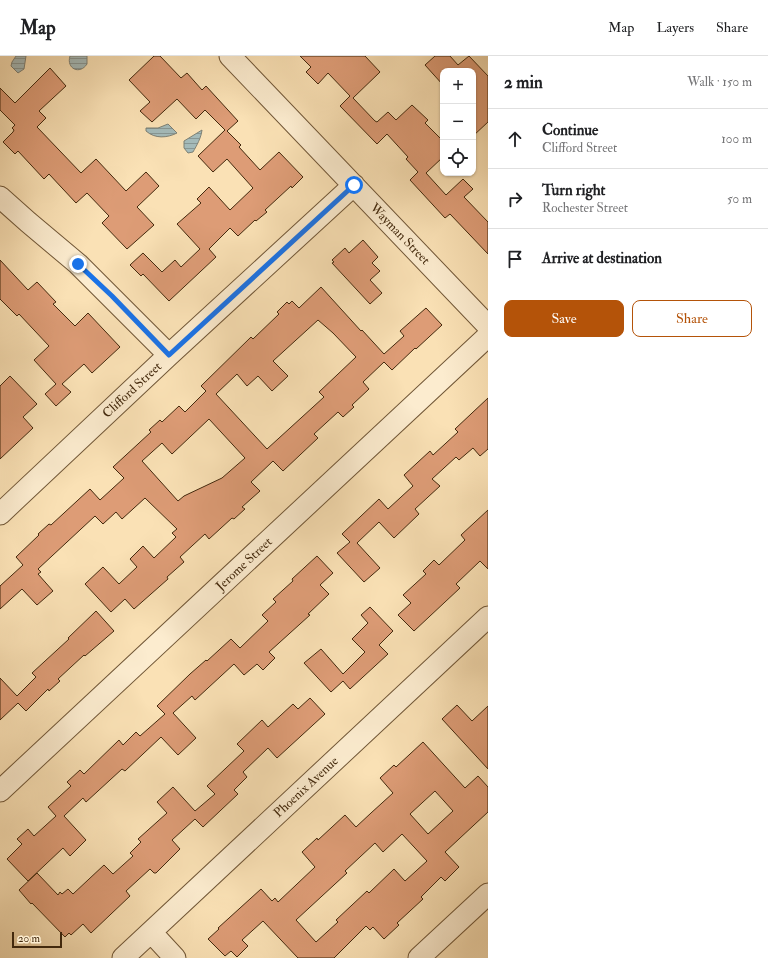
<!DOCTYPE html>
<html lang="en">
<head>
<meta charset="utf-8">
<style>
  :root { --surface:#fff; --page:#f2f2f2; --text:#202124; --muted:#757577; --line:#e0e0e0; --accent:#b45309 }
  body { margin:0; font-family:"IM FELL Double Pica",serif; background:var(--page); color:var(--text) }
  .controls { position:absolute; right:12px; top:12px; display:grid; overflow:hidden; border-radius:8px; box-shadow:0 1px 3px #0004 }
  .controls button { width:36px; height:36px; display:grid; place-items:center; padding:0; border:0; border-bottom:1px solid var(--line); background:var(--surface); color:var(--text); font:20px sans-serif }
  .scale { position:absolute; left:12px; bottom:10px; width:50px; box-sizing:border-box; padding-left:4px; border:2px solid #43290d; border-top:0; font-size:11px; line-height:14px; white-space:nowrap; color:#43290d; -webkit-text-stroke:3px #fceccf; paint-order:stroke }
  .stop { position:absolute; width:12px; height:12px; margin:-9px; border:3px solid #1a73e8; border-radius:50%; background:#fff }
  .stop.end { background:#1a73e8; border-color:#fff; box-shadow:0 1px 4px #0008 }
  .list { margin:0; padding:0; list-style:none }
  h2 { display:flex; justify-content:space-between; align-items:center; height:52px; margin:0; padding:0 16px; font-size:17px }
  h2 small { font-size:13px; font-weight:400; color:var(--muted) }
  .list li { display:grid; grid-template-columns:26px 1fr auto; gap:12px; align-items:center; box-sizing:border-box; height:60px; padding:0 16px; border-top:1px solid var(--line) }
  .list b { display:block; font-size:15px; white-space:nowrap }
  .list p { margin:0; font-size:13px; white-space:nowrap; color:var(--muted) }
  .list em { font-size:13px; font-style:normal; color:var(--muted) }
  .actions { display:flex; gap:8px; padding:12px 16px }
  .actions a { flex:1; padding:9px 0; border:1px solid var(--accent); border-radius:8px; text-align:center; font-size:14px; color:var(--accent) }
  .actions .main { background:var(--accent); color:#fff }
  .icon { flex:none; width:22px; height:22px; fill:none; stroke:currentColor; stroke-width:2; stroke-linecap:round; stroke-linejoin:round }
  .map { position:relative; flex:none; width:488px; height:902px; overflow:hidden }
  header { display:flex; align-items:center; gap:24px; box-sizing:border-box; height:56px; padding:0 20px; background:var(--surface); border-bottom:1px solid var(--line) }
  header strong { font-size:19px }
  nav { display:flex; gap:22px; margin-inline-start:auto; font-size:14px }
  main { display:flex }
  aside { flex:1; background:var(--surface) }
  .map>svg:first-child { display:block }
</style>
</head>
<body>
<header>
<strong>Map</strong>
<nav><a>Map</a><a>Layers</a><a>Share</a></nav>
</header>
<main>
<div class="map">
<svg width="488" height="902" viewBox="0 0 488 902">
  <defs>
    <pattern id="water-rules" width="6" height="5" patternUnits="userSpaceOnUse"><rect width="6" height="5" fill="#a4bab9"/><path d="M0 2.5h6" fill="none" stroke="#879795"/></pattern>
  </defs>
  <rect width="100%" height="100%" fill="#fae1b5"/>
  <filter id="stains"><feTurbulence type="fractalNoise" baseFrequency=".005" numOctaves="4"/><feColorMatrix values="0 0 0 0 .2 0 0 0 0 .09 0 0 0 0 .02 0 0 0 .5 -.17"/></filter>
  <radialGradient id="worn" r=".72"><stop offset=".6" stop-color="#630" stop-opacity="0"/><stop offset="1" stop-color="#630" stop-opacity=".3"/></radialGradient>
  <!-- water -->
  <path fill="url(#water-rules)" stroke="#7d8074" d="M 16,0 L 26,0 L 24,13 L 18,17 L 11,10 L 12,6 Z
    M 70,0 L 87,0 L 87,8 C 80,19 66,13 70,0 Z
    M 168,68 L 177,77 C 167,82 155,83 146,75 L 146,72 L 158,72 Z
    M 202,74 C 201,82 197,89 193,96 L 188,97 L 184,92 L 184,85 Z"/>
  <!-- building -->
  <path fill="#dd9c76" stroke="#43290d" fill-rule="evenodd" d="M 154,0 L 160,0 L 181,22 L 187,17 L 202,34 L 206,30 L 238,65 L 227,75 L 241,89 L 239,91 L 260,114 L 279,96 L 303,121 L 292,132 L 291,130 L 265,154 L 267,156 L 256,165 L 255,164 L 238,180 L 230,172 L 209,193 L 216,201 L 169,245 L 143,218 L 141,220 L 130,209 L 143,197 L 162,216 L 175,204 L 181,211 L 200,193 L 177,168 L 201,147 L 197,143 L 209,131 L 230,154 L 253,132 L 227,103 L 213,116 L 198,100 L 225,74 L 205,54 L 196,63 L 177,43 L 152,66 L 140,55 L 150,46 L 129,24 Z
    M 300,0 L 365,0 L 380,16 L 353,42 L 375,65 L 377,66 L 388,56 L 396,64 L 412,49 L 428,64 L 425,67 L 443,85 L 443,101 L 426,117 L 446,139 L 463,123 L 473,133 L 464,141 L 488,166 L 488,198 L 450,158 L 445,162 L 410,124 L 418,116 L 406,103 L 408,101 L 387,78 L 377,88 L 340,50 L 350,40 L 328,17 L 318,28 L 306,16 L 311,11 Z
    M 435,0 L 450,0 L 458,9 L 469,0 L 488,20 L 488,66 L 473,80 L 473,15 L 443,15 L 443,29 L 425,9 Z
    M 50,12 L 66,30 L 39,55 L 46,62 L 37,71 L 81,117 L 96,103 L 126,135 L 146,116 L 159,130 L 137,151 L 154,169 L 127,193 L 102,167 L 109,160 L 87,137 L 76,147 L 49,118 L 44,123 L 18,95 L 15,98 L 3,86 L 13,76 L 14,74 L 12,72 L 15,69 L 0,54 L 0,32 L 15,47 Z
    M 363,184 L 378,201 L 372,207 L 380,215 L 370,224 L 382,237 L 370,248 L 332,207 L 334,206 L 332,204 L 345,192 L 349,197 Z
    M 0,204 L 28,234 L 37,226 L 56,246 L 53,248 L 75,270 L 88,257 L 120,291 L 92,317 L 84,308 L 62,328 L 71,336 L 56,350 L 45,338 L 56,328 L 34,304 L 49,290 L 19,258 L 17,260 L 0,243 Z
    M 321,231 L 361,275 L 362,274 L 384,298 L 404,280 L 400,275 L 426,252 L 442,269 L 416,293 L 415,292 L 392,314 L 384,306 L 363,326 L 369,333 L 352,349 L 354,351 L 343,361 L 338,356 L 314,378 L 318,382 L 283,415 L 273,405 L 251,426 L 260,435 L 242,451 L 245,453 L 234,463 L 232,462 L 209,483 L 205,478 L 180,501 L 184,506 L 167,521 L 168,523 L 134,553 L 125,543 L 111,556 L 85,528 L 103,511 L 119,528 L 137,511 L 130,503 L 143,490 L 154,502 L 176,481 L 172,477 L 177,473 L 145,442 L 122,463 L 116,456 L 103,468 L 95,460 L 38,513 L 41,516 L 38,518 L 53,535 L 37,549 L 22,533 L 0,553 L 0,530 L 23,509 L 16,501 L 39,479 L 38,478 L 49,468 L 51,469 L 90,433 L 100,444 L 124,422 L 113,411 L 151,376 L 149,374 L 160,364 L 162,366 L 179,350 L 185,356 L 206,335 L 201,330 L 251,281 L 253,283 L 279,258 L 277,256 L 287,246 L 289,248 L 292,245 L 299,252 ZM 318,264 L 333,277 L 356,301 L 319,336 L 324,341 L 267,393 L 216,338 L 237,318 L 247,330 L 258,320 L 272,335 L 288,320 L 273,305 ZM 209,363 L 245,402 L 222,422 L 184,440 L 178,445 L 142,405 L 162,387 L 172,398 Z
    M 10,320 L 37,348 L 23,361 L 33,372 L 0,403 L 0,330 Z
    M 488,342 L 488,393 L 480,400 L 473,392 L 459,404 L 456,401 L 432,423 L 440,430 L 415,453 L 419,458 L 394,482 L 379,466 L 357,487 L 380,512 L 364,526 L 337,497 L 350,486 L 342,478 L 379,443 L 388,453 L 413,430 L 404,419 L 430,395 L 433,399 L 458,376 L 455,373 Z
    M 488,454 L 488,513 L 480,505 L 456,528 L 460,532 L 414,575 L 398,559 L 411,547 L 403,539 L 426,518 L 423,515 L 434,504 L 439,509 L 465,484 L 461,479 Z
    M 317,500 L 333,517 L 320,529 L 329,538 L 308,558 L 310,559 L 269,596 L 275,602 L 263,614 L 257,608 L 244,619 L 234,608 L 195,644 L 192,640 L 173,657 L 196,682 L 178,699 L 161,681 L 125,715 L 122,713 L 86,746 L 83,742 L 64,760 L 86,784 L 70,800 L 63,792 L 28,825 L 7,803 L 22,788 L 17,783 L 28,773 L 34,780 L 56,760 L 48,751 L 71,730 L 67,726 L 80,714 L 84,718 L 119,684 L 123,689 L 136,676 L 140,680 L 165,658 L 157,650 L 190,618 L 206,604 L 207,605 L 231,583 L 240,592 L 268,565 L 262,559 L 276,546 L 273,543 L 293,525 L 292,523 Z
    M 370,551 L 393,575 L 379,589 L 388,598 L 350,633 L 343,625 L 331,636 L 304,607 L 321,593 L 343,618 L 365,596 L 352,583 L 368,567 L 361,559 Z
    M 96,555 L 114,575 L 85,600 L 84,599 L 58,623 L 60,625 L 49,635 L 48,633 L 26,655 L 18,647 L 0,664 L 0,622 L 17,640 L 36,621 L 32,617 L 69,583 L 68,582 Z
    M 310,642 L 325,658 L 277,702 L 268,692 L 243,716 L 247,721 L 234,734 L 238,738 L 203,771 L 195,763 L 172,784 L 180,793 L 156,817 L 154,817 L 150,813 L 126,835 L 130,840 L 91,877 L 83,868 L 71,879 L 69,877 L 65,881 L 32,847 L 31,848 L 19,834 L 37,817 L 58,839 L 60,836 L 62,838 L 68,833 L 73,838 L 104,809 L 113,818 L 133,800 L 130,797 L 141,786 L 138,783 L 167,757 L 157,746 L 173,731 L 195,755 L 215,738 L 207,730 L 244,695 L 237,688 L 262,664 L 268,671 L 293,648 L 298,653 Z
    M 457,649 L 472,665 L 488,650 L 488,713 L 442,663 Z
    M 423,686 L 465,732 L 478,720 L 488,731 L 488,756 L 445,796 L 459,811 L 445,825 L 441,821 L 421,841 L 423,843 L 397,867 L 399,869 L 384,883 L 373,871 L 370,874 L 366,870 L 334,902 L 298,902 L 263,865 L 242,884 L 248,890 L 237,901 L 231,895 L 225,900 L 208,883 L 219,873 L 218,872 L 261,833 L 272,845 L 275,842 L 278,846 L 315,811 L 302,796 L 317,782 L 318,784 L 345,759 L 356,771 L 371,757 L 393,737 L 380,722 L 394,709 L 396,711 ZM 435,735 L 453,755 L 428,778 L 410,758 ZM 402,778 L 427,805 L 405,825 L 394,813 L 369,837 L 367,835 L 336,864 L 338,866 L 316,886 L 296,864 L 347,817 L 345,815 L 375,787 L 383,796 Z"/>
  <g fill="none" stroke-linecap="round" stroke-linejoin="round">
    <!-- minor casing -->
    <g stroke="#715737" stroke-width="23">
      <path id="minor" d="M 230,0 L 488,270
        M 0,141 L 28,166 L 78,208 L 169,299
        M 0,458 L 169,299 L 354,129
        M 0,735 L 488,280
        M 151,876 L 175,902
        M 123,902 L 488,561
        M 419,902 L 488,838"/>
    </g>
    <!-- minor -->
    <use href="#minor" stroke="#fceccf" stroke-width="21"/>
  </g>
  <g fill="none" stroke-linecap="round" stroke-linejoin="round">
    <!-- route -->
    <path stroke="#1a73e8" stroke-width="5" d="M 78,208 L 112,240 L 169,299 L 354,129"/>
  </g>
  <g text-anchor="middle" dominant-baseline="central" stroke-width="3" stroke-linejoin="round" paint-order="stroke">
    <!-- street labels -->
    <g font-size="13" fill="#43290d" stroke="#fceccf">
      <text transform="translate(400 178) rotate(46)">Wayman Street</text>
      <text transform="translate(132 334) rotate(-43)">Clifford Street</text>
      <text transform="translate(244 508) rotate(-43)">Jerome Street</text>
      <text transform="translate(306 731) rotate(-43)">Phoenix Avenue</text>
    </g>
  </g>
  <rect width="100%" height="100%" filter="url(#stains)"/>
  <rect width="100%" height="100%" fill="url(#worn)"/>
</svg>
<div class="controls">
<button>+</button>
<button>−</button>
<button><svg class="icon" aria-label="locate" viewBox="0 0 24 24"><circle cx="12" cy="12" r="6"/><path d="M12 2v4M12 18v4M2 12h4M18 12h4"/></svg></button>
</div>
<div class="scale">20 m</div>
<div class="stop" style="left:354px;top:129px"></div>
<div class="stop end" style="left:78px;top:208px"></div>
</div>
<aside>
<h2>2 min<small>Walk · 150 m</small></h2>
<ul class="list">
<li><svg class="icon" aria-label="ahead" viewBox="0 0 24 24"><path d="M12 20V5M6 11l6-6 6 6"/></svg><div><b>Continue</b><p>Clifford Street</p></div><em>100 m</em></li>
<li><svg class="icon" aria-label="right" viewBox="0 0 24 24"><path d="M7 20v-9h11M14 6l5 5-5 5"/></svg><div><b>Turn right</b><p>Rochester Street</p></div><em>50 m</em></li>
<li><svg class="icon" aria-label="arrive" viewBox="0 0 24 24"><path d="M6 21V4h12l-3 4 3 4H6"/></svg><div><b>Arrive at destination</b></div></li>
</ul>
<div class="actions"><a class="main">Save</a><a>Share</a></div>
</aside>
</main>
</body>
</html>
